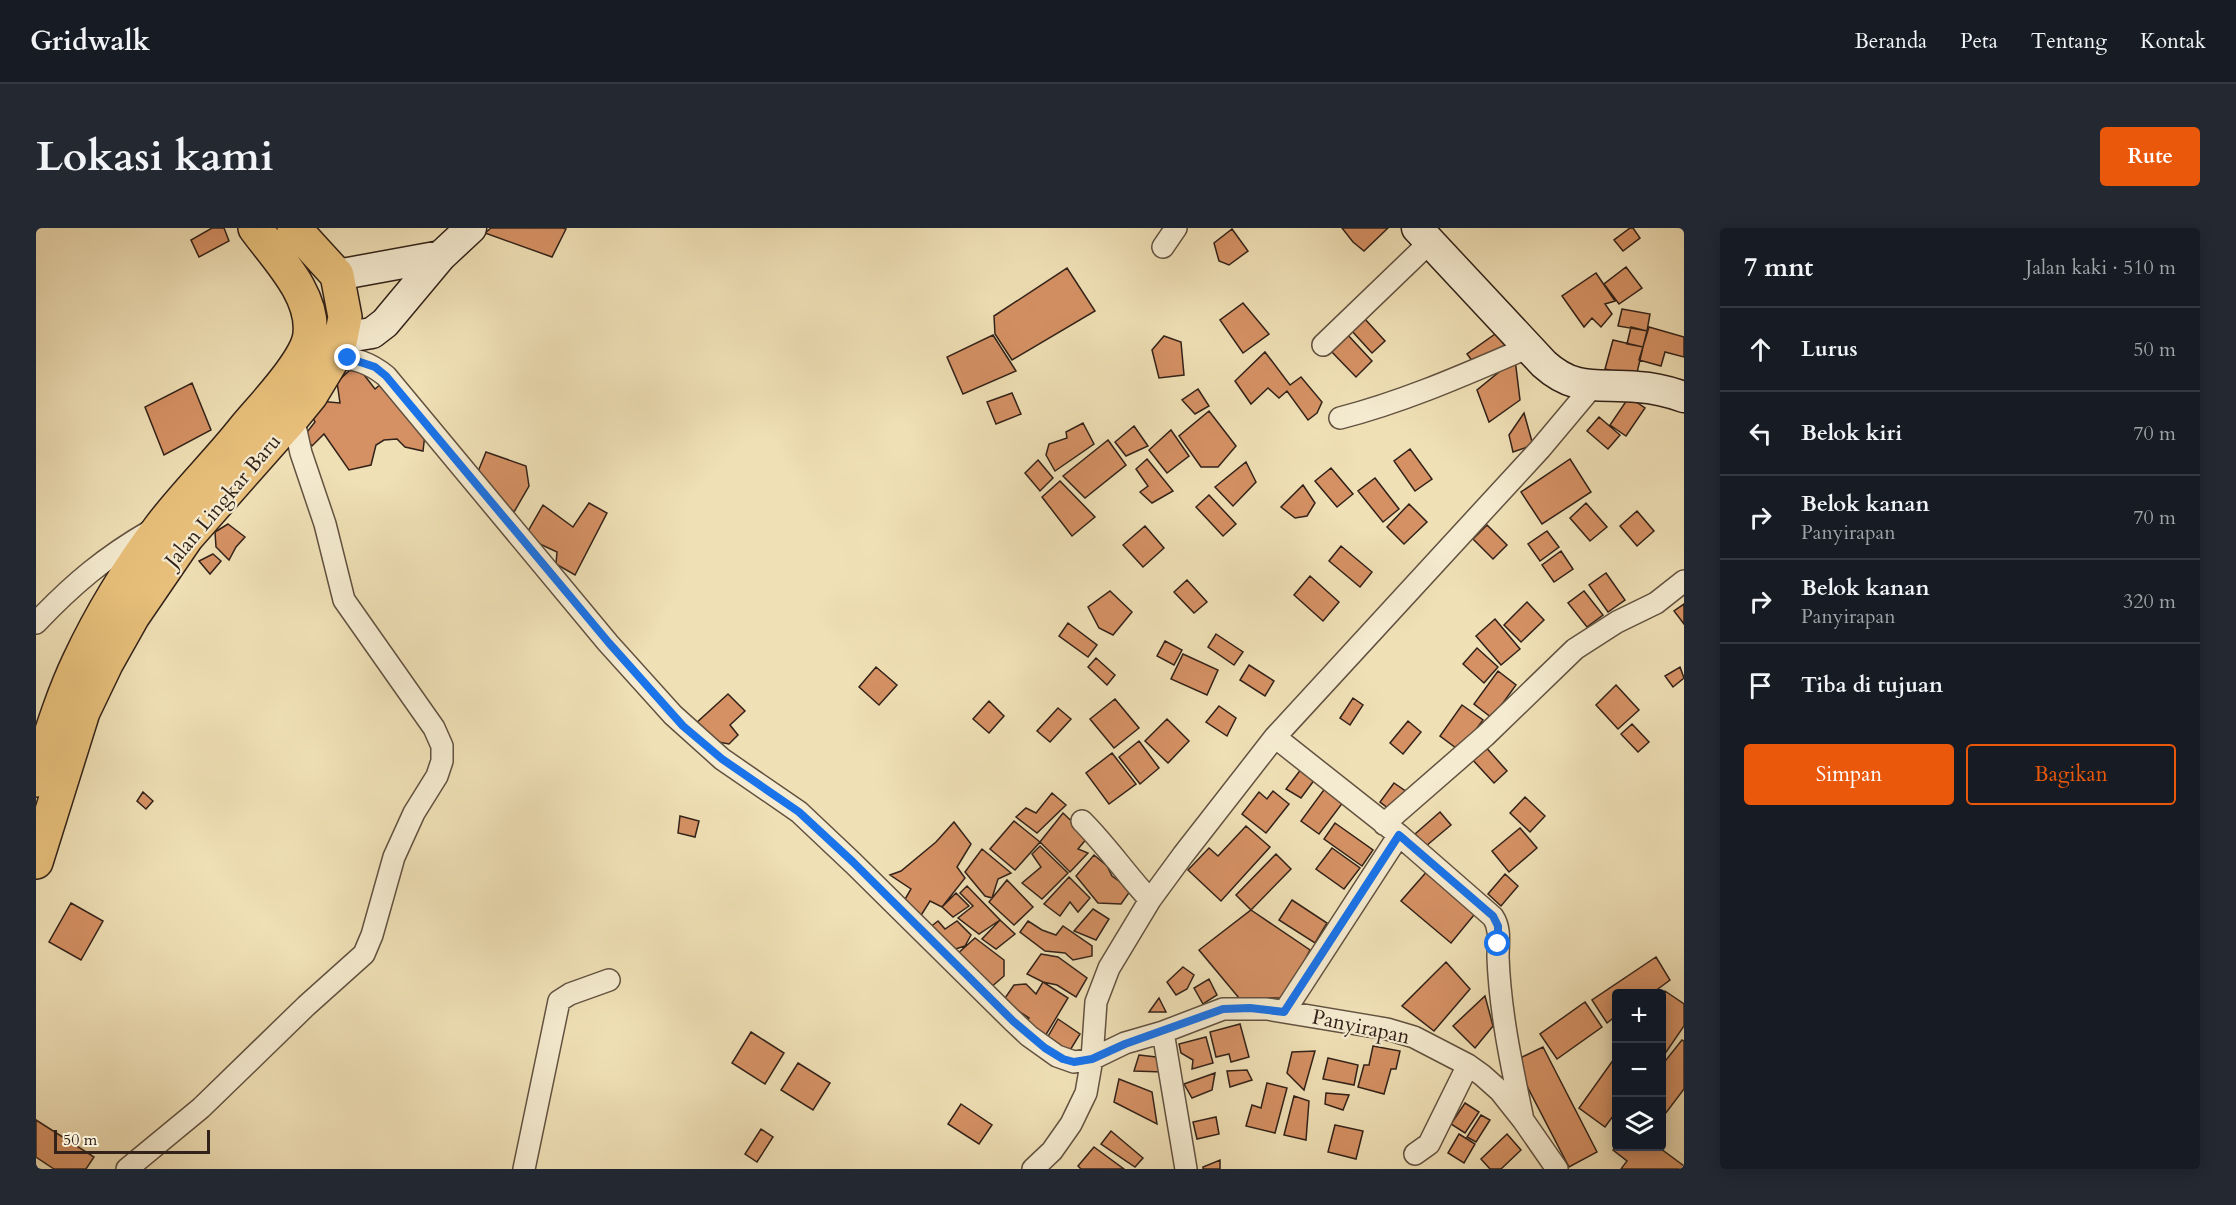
<!DOCTYPE html>
<html lang="id">
<head>
<meta charset="utf-8">
<style>
  :root { --surface:#171b24; --page:#242831; --text:#f1f3f6; --muted:#9ea1a6; --line:#363941; --accent:#ea580c }
  body { margin:0; font-family:Cardo,serif; background:var(--page); color:var(--text) }
  .controls { position:absolute; right:18px; bottom:18px; display:grid; overflow:hidden; border-radius:6px; box-shadow:0 3px 15px #0003 }
  .controls button { width:54px; height:54px; display:grid; place-items:center; padding:0; border:0; border-bottom:2px solid var(--line); background:var(--surface); color:var(--text); font:30px sans-serif }
  .scale { position:absolute; left:18px; bottom:15px; width:156px; box-sizing:border-box; padding-left:6px; border:3px solid #322219; border-top:0; font-size:16px; line-height:21px; white-space:nowrap; color:#322219; -webkit-text-stroke:4px #f5ebd0; paint-order:stroke }
  .stop { position:absolute; width:18px; height:18px; margin:-14px; border:4px solid #1a73e8; border-radius:50%; background:#fff }
  .stop.end { background:#1a73e8; border-color:#fff; box-shadow:0 2px 6px #0008 }
  .list { margin:0; padding:0; list-style:none }
  h2 { display:flex; justify-content:space-between; align-items:center; height:78px; margin:0; padding:0 24px; font-size:26px }
  h2 small { font-size:20px; font-weight:400; color:var(--muted) }
  .list li { display:grid; grid-template-columns:39px 1fr auto; gap:18px; align-items:center; box-sizing:border-box; height:84px; padding:0 24px; border-top:2px solid var(--line) }
  .list b { display:block; font-size:22px; white-space:nowrap }
  .list p { margin:0; font-size:20px; white-space:nowrap; color:var(--muted) }
  .list em { font-size:20px; font-style:normal; color:var(--muted) }
  .actions { display:flex; gap:12px; padding:18px 24px }
  .actions a { flex:1; padding:14px 0; border:2px solid var(--accent); border-radius:6px; text-align:center; font-size:21px; color:var(--accent) }
  .actions .main { background:var(--accent); color:#fff }
  .icon { flex:none; width:33px; height:33px; fill:none; stroke:currentColor; stroke-width:2; stroke-linecap:round; stroke-linejoin:round }
  .map { position:relative; flex:none; width:1648px; height:941px; overflow:hidden; border-radius:6px }
  header { display:flex; align-items:center; gap:36px; box-sizing:border-box; height:84px; padding:0 30px; background:var(--surface); border-bottom:2px solid var(--line) }
  header strong { font-size:28px }
  nav { display:flex; gap:33px; margin-inline-start:auto; font-size:21px }
  .intro { display:flex; align-items:center; justify-content:space-between; box-sizing:border-box; height:144px; padding:0 36px }
  h1 { margin:0; font-size:42px }
  .button { padding:15px 27px; border-radius:6px; background:var(--accent); color:#fff; font-size:21px; font-weight:700 }
  main { display:flex; gap:36px; padding:0 36px }
  aside { flex:1; background:var(--surface); border-radius:6px; box-shadow:0 3px 15px #0003 }
  .map>svg:first-child { display:block }
</style>
</head>
<body>
<header>
<strong>Gridwalk</strong>
<nav><a>Beranda</a><a>Peta</a><a>Tentang</a><a>Kontak</a></nav>
</header>
<div class="intro"><h1>Lokasi kami</h1><a class="button">Rute</a></div>
<main>
<div class="map">
<svg width="1648" height="941" viewBox="0 0 1648 941">
  <rect width="100%" height="100%" fill="#f0e0b6"/>
  <filter id="stains"><feTurbulence type="fractalNoise" baseFrequency=".00333" numOctaves="4"/><feColorMatrix values="0 0 0 0 .2 0 0 0 0 .09 0 0 0 0 .02 0 0 0 .5 -.17"/></filter>
  <radialGradient id="worn" r=".72"><stop offset=".6" stop-color="#630" stop-opacity="0"/><stop offset="1" stop-color="#630" stop-opacity=".3"/></radialGradient>
  <!-- building -->
  <path fill="#d59164" stroke="#322219" stroke-width="1.5" d="M 176,0 L 188,0 L 193,13 L 163,29 L 155,12 Z
    M 455,0 L 527,0 L 530,1 L 516,29 L 449,5 Z
    M 1306,0 L 1352,0 L 1328,23 L 1317,14 Z
    M 1594,0 L 1597,0 L 1604,10 L 1587,23 L 1578,12 Z
    M 1196,1 L 1212,23 L 1193,37 L 1183,33 L 1178,15 Z
    M 1590,39 L 1606,60 L 1583,76 L 1568,56 Z
    M 1031,40 L 1059,83 L 976,132 L 959,106 L 958,88 Z
    M 1560,45 L 1579,73 L 1569,76 L 1576,86 L 1565,99 L 1556,90 L 1548,99 L 1526,68 Z
    M 1207,75 L 1233,106 L 1207,125 L 1184,92 Z
    M 1586,81 L 1614,86 L 1611,103 L 1582,98 Z
    M 1328,90 L 1349,113 L 1336,125 L 1315,102 Z
    M 1595,99 L 1611,103 L 1607,119 L 1591,116 Z
    M 1613,99 L 1648,109 L 1648,129 L 1629,124 L 1625,138 L 1603,132 Z
    M 1462,104 L 1470,116 L 1440,138 L 1431,126 Z
    M 1310,105 L 1336,133 L 1320,149 L 1293,121 Z
    M 957,107 L 980,143 L 927,166 L 911,129 Z
    M 1128,108 L 1145,114 L 1148,147 L 1123,150 L 1116,122 Z
    M 1577,112 L 1607,119 L 1600,149 L 1569,141 Z
    M 1229,124 L 1254,157 L 1265,149 L 1286,174 L 1281,185 L 1272,192 L 1251,163 L 1243,170 L 1232,160 L 1215,176 L 1199,153 Z
    M 1479,131 L 1484,172 L 1453,194 L 1441,162 Z
    M 315,141 L 325,143 L 339,161 L 346,155 L 389,206 L 387,223 L 369,219 L 361,211 L 348,212 L 340,217 L 335,237 L 313,242 L 288,206 L 276,218 L 268,208 L 279,194 L 273,182 L 282,173 L 304,175 L 301,154 Z
    M 156,155 L 175,202 L 128,227 L 109,179 Z
    M 1162,161 L 1173,178 L 1159,186 L 1146,172 Z
    M 976,165 L 985,186 L 960,196 L 951,174 Z
    M 1593,169 L 1609,180 L 1590,208 L 1574,197 Z
    M 1173,183 L 1200,218 L 1182,239 L 1165,239 L 1143,208 Z
    M 1488,185 L 1497,217 L 1477,224 L 1473,207 Z
    M 1563,189 L 1584,207 L 1572,221 L 1551,203 Z
    M 1047,195 L 1058,216 L 1019,243 L 1010,227 L 1013,216 L 1031,210 L 1030,204 Z
    M 1098,198 L 1112,218 L 1090,228 L 1079,214 Z
    M 1135,202 L 1153,228 L 1131,245 L 1113,222 Z
    M 1072,212 L 1090,237 L 1049,270 L 1027,248 Z
    M 1374,221 L 1396,251 L 1379,263 L 1358,233 Z
    M 450,224 L 490,238 L 493,258 L 478,284 L 441,246 Z
    M 1111,231 L 1137,263 L 1116,275 L 1104,264 L 1112,258 L 1100,241 Z
    M 1534,231 L 1555,264 L 1506,296 L 1485,264 Z
    M 1002,232 L 1017,250 L 1004,263 L 989,245 Z
    M 1210,234 L 1220,254 L 1197,278 L 1179,259 Z
    M 1295,240 L 1317,266 L 1301,279 L 1279,253 Z
    M 1339,250 L 1363,281 L 1347,294 L 1322,263 Z
    M 1024,253 L 1059,289 L 1036,308 L 1006,269 Z
    M 1267,257 L 1279,275 L 1271,288 L 1259,290 L 1245,279 Z
    M 1173,267 L 1200,296 L 1187,308 L 1160,279 Z
    M 553,275 L 571,285 L 539,347 L 520,336 L 521,324 L 491,310 L 491,305 L 507,277 L 537,299 Z
    M 1550,275 L 1571,299 L 1554,313 L 1534,290 Z
    M 1373,276 L 1391,294 L 1368,316 L 1351,299 Z
    M 1601,283 L 1618,303 L 1601,318 L 1584,298 Z
    M 192,296 L 209,309 L 200,319 L 193,332 L 180,319 L 179,304 Z
    M 1451,297 L 1471,317 L 1457,331 L 1437,311 Z
    M 1109,298 L 1128,320 L 1107,339 L 1087,317 Z
    M 1511,303 L 1523,319 L 1504,333 L 1492,316 Z
    M 1305,318 L 1336,344 L 1324,359 L 1293,333 Z
    M 1525,323 L 1537,341 L 1518,354 L 1506,337 Z
    M 177,326 L 185,333 L 174,346 L 163,333 Z
    M 1570,345 L 1589,372 L 1572,384 L 1553,357 Z
    M 1274,348 L 1303,374 L 1287,393 L 1258,367 Z
    M 1151,352 L 1171,374 L 1158,385 L 1138,364 Z
    M 1074,363 L 1096,384 L 1077,407 L 1063,400 L 1052,379 Z
    M 1548,363 L 1567,387 L 1551,399 L 1532,375 Z
    M 1491,374 L 1508,392 L 1485,414 L 1468,397 Z
    M 1648,376 L 1648,396 L 1638,383 Z
    M 1459,391 L 1484,421 L 1465,437 L 1440,408 Z
    M 1032,395 L 1061,417 L 1052,429 L 1023,408 Z
    M 1180,406 L 1207,424 L 1198,437 L 1172,419 Z
    M 1129,413 L 1146,422 L 1138,437 L 1121,428 Z
    M 1441,420 L 1462,439 L 1448,455 L 1427,436 Z
    M 1147,426 L 1182,442 L 1171,467 L 1135,451 Z
    M 1060,430 L 1079,447 L 1071,457 L 1052,439 Z
    M 1213,437 L 1238,453 L 1229,468 L 1204,452 Z
    M 840,439 L 861,457 L 843,477 L 823,459 Z
    M 1644,439 L 1648,450 L 1637,459 L 1629,448 Z
    M 1462,443 L 1480,457 L 1456,490 L 1438,476 Z
    M 1580,457 L 1603,482 L 1582,501 L 1560,477 Z
    M 692,466 L 709,483 L 694,497 L 702,507 L 693,516 L 677,513 L 658,497 Z
    M 1317,470 L 1327,477 L 1314,497 L 1304,490 Z
    M 1079,471 L 1103,500 L 1078,520 L 1054,491 Z
    M 953,473 L 968,488 L 953,505 L 937,491 Z
    M 1426,477 L 1447,492 L 1424,523 L 1404,508 Z
    M 1183,478 L 1200,490 L 1191,508 L 1170,494 Z
    M 1022,480 L 1035,491 L 1014,514 L 1001,503 Z
    M 1131,491 L 1153,513 L 1132,535 L 1109,513 Z
    M 1372,493 L 1385,504 L 1367,526 L 1354,515 Z
    M 1596,496 L 1613,514 L 1602,524 L 1585,506 Z
    M 1103,513 L 1123,540 L 1104,556 L 1083,529 Z
    M 1447,516 L 1471,543 L 1458,555 L 1434,529 Z
    M 1076,525 L 1100,556 L 1073,576 L 1050,545 Z
    M 1266,540 L 1282,547 L 1265,570 L 1250,561 Z
    M 1358,555 L 1371,564 L 1357,584 L 1344,574 Z
    M 1290,559 L 1308,573 L 1283,606 L 1265,593 Z
    M 1237,563 L 1253,576 L 1230,605 L 1206,586 L 1223,564 L 1231,571 Z
    M 107,564 L 117,573 L 110,581 L 101,573 Z
    M 1016,565 L 1030,577 L 1001,605 L 980,589 L 990,580 L 1000,585 Z
    M 1489,569 L 1509,588 L 1494,604 L 1474,585 Z
    M 1404,584 L 1415,597 L 1390,618 L 1379,606 Z
    M 1027,585 L 1052,609 L 1042,621 L 1052,625 L 1034,644 L 1004,614 Z
    M 644,588 L 663,593 L 659,609 L 642,605 Z
    M 978,593 L 1004,614 L 979,642 L 954,621 Z
    M 918,594 L 935,616 L 921,639 L 929,650 L 906,679 L 894,673 L 884,689 L 868,673 L 875,661 L 854,647 L 865,643 L 900,614 Z
    M 1299,595 L 1337,622 L 1326,638 L 1288,611 Z
    M 1210,598 L 1234,619 L 1185,673 L 1152,642 L 1173,620 L 1182,628 Z
    M 1484,600 L 1501,620 L 1473,644 L 1456,623 Z
    M 1004,618 L 1032,645 L 1006,671 L 986,655 L 1005,639 L 996,626 Z
    M 1296,620 L 1324,640 L 1308,661 L 1280,641 Z
    M 946,621 L 975,645 L 962,651 L 956,670 L 949,668 L 929,644 Z
    M 1240,626 L 1255,641 L 1215,682 L 1200,667 Z
    M 1058,627 L 1071,638 L 1076,648 L 1095,662 L 1085,676 L 1062,675 L 1040,648 Z
    M 1393,641 L 1442,682 L 1415,715 L 1365,673 Z
    M 1469,646 L 1482,658 L 1465,678 L 1452,666 Z
    M 1033,649 L 1054,670 L 1042,684 L 1034,674 L 1024,688 L 1008,676 Z
    M 971,652 L 997,679 L 978,697 L 953,674 Z
    M 931,658 L 964,692 L 943,706 L 922,690 L 937,678 L 924,665 Z
    M 920,665 L 933,678 L 917,689 L 906,679 Z
    M 1256,672 L 1291,695 L 1279,715 L 1243,692 Z
    M 35,675 L 67,693 L 45,732 L 13,714 Z
    M 1057,681 L 1073,691 L 1060,712 L 1038,703 Z
    M 1215,682 L 1274,722 L 1249,770 L 1203,770 L 1163,722 Z
    M 964,692 L 979,706 L 960,721 L 946,711 Z
    M 902,693 L 909,701 L 921,693 L 935,707 L 929,718 L 913,723 L 893,700 Z
    M 992,693 L 1006,702 L 1020,707 L 1027,698 L 1056,718 L 1056,728 L 1037,732 L 1029,725 L 1009,723 L 984,704 Z
    M 939,710 L 968,732 L 968,748 L 954,760 L 919,728 Z
    M 1005,726 L 1022,729 L 1051,750 L 1040,769 L 1021,757 L 1007,754 L 991,746 Z
    M 1620,729 L 1634,752 L 1615,766 L 1580,766 L 1580,788 L 1571,795 L 1556,772 Z
    M 1410,734 L 1434,761 L 1398,803 L 1366,778 Z
    M 1147,739 L 1158,747 L 1151,761 L 1140,767 L 1131,754 Z
    M 1173,751 L 1181,767 L 1167,776 L 1158,760 Z
    M 1007,754 L 1032,770 L 1008,810 L 988,797 L 993,790 L 967,773 L 978,757 L 990,756 L 1000,766 Z
    M 1629,763 L 1648,776 L 1648,798 L 1626,830 L 1626,768 Z
    M 1449,768 L 1457,798 L 1439,820 L 1417,798 Z
    M 1123,770 L 1130,784 L 1113,784 Z
    M 1549,774 L 1566,799 L 1521,831 L 1504,806 Z
    M 1022,791 L 1044,806 L 1033,824 L 1010,812 Z
    M 1204,796 L 1213,829 L 1195,834 L 1193,826 L 1180,829 L 1174,804 Z
    M 715,804 L 748,825 L 729,856 L 696,835 Z
    M 1170,809 L 1177,835 L 1156,841 L 1157,832 L 1145,825 L 1143,816 Z
    M 1646,812 L 1648,813 L 1648,861 L 1626,890 L 1626,837 Z
    M 1337,818 L 1364,823 L 1360,841 L 1355,841 L 1348,866 L 1322,859 L 1328,837 L 1333,837 Z
    M 1507,819 L 1561,924 L 1533,939 L 1478,833 Z
    M 1279,823 L 1268,862 L 1251,845 L 1256,824 Z
    M 1103,827 L 1120,829 L 1127,844 L 1098,843 Z
    M 1580,828 L 1580,884 L 1569,899 L 1543,880 Z
    M 1292,830 L 1322,837 L 1318,857 L 1287,851 Z
    M 762,835 L 794,855 L 777,882 L 745,862 Z
    M 1211,842 L 1216,852 L 1194,859 L 1191,843 Z
    M 1179,845 L 1176,862 L 1156,870 L 1148,856 Z
    M 1083,851 L 1116,864 L 1121,896 L 1078,874 Z
    M 1231,855 L 1251,860 L 1239,905 L 1210,898 L 1216,877 L 1225,880 Z
    M 1290,865 L 1313,867 L 1307,882 L 1289,876 Z
    M 1258,868 L 1273,873 L 1270,912 L 1248,907 Z
    M 1429,875 L 1443,884 L 1429,905 L 1415,896 Z
    M 925,876 L 956,897 L 943,916 L 912,896 Z
    M 1445,887 L 1454,892 L 1440,914 L 1431,909 Z
    M 1180,889 L 1183,906 L 1161,911 L 1157,894 Z
    M 0,892 L 58,929 L 50,941 L 18,941 L 0,929 Z
    M 1299,897 L 1327,903 L 1320,931 L 1292,924 Z
    M 725,901 L 737,909 L 721,934 L 709,926 Z
    M 1075,903 L 1107,930 L 1099,939 L 1065,916 Z
    M 1423,906 L 1439,916 L 1428,935 L 1412,925 Z
    M 1471,906 L 1485,922 L 1465,941 L 1454,941 L 1445,931 Z
    M 1580,917 L 1621,918 L 1648,938 L 1648,941 L 1585,941 L 1591,933 L 1577,922 Z
    M 1058,919 L 1088,941 L 1045,941 L 1042,938 Z
    M 1184,932 L 1184,941 L 1167,941 L 1167,939 Z"/>
  <g fill="none" stroke-linecap="round" stroke-linejoin="round">
    <!-- street casing -->
    <g stroke="#625240" stroke-width="24">
      <path id="street" d="M 1127,19 L 1140,0
        M 1287,117 L 1394,14
        M 298,129 C 319,130 334,135 350,148 L 572,415 L 637,487 L 686,531 L 763,584 L 817,635 L 977,793 L 993,808 L 1021,828 L 1038,834 L 1056,831 L 1089,815 L 1127,804 L 1187,781 L 1231,781 L 1351,801 L 1378,809 L 1432,837 L 1446,847 L 1464,863 L 1487,892 L 1521,941
        M 1304,190 C 1370,173 1430,146 1493,119
        M 0,395 C 37,356 69,329 116,302
        M 1239,509 L 1363,607 L 1248,784
        M 1046,593 C 1071,618 1090,646 1114,672
        M 1348,596 L 1449,508 L 1539,421 L 1581,394 L 1620,375 L 1648,353
        M 1363,607 L 1457,689 C 1465,701 1462,715 1462,729 C 1464,783 1475,835 1486,887
        M 1127,804 L 1150,941
        M 1379,926 L 1393,916 L 1432,837
        M 91,941 L 165,880 L 270,778 L 328,726 L 336,707 L 358,629 L 378,585 L 401,548 L 406,533 L 406,518 L 398,500 L 308,372 L 289,296 L 265,225 L 257,189
        M 488,941 L 523,773 L 534,766 L 573,752
        M 997,941 L 1016,923 L 1035,896 L 1050,865 L 1056,831 L 1060,774 L 1073,740 L 1114,672 L 1147,627 L 1239,509 L 1504,221 L 1556,159"/>
    </g>
    <!-- secondary casing -->
    <g stroke="#322219" stroke-width="33">
      <path id="secondary" d="M 1381,0 L 1508,136 C 1540,165 1563,155 1602,159 C 1617,160 1634,164 1648,169
        M 301,47 L 405,28
        M 305,110 L 336,105 L 349,95 L 405,28 L 435,0"/>
    </g>
    <!-- highway casing -->
    <g stroke="#322219" stroke-width="36">
      <path id="highway" d="M 0,552 C 13,512 25,471 43,433 C 65,386 94,339 125,298 C 151,264 182,234 208,201 C 226,179 272,132 274,106 C 278,66 240,29 219,0
        M 0,634 L 47,484 L 70,436 L 97,388 L 151,309 L 257,189 L 275,167 L 298,129 L 305,110 L 309,89 L 301,47 L 258,0"/>
    </g>
    <!-- street -->
    <use href="#street" stroke="#f5ebd0" stroke-width="21"/>
    <!-- secondary -->
    <use href="#secondary" stroke="#f5ebd0" stroke-width="30"/>
    <!-- highway -->
    <use href="#highway" stroke="#e8c07b" stroke-width="33"/>
  </g>
  <g fill="none" stroke-linecap="round" stroke-linejoin="round">
    <!-- route -->
    <path stroke="#1a73e8" stroke-width="8" d="M 312,130 L 339,139 L 350,148 L 573,415 L 647,498 L 686,531 L 763,584 L 817,634 L 977,793 L 1009,820 L 1027,831 L 1038,834 L 1056,831 L 1089,816 L 1187,781 L 1214,780 L 1248,784 L 1363,607 L 1457,688 L 1462,698 L 1462,716"/>
  </g>
  <g text-anchor="middle" dominant-baseline="central" stroke-width="4.5" stroke-linejoin="round" paint-order="stroke">
    <!-- street labels -->
    <g font-size="21" fill="#322219" stroke="#f5ebd0">
      <text transform="translate(187 273) rotate(-50)">Jalan Lingkar Baru</text>
      <text transform="translate(1325 799) rotate(12)">Panyirapan</text>
    </g>
  </g>
  <rect width="100%" height="100%" filter="url(#stains)"/>
  <rect width="100%" height="100%" fill="url(#worn)"/>
</svg>
<div class="controls">
<button>+</button>
<button>−</button>
<button><svg class="icon" aria-label="layers" viewBox="0 0 24 24"><path d="M12 4l9 5-9 5-9-5zM3 14l9 5 9-5"/></svg></button>
</div>
<div class="scale">50 m</div>
<div class="stop" style="left:1462px;top:716px"></div>
<div class="stop end" style="left:312px;top:130px"></div>
</div>
<aside>
<h2>7 mnt<small>Jalan kaki · 510 m</small></h2>
<ul class="list">
<li><svg class="icon" aria-label="ahead" viewBox="0 0 24 24"><path d="M12 20V5M6 11l6-6 6 6"/></svg><div><b>Lurus</b></div><em>50 m</em></li>
<li><svg class="icon" aria-label="left" viewBox="0 0 24 24"><path d="M17 20v-9H6M10 6l-5 5 5 5"/></svg><div><b>Belok kiri</b></div><em>70 m</em></li>
<li><svg class="icon" aria-label="right" viewBox="0 0 24 24"><path d="M7 20v-9h11M14 6l5 5-5 5"/></svg><div><b>Belok kanan</b><p>Panyirapan</p></div><em>70 m</em></li>
<li><svg class="icon" aria-label="right" viewBox="0 0 24 24"><path d="M7 20v-9h11M14 6l5 5-5 5"/></svg><div><b>Belok kanan</b><p>Panyirapan</p></div><em>320 m</em></li>
<li><svg class="icon" aria-label="arrive" viewBox="0 0 24 24"><path d="M6 21V4h12l-3 4 3 4H6"/></svg><div><b>Tiba di tujuan</b></div></li>
</ul>
<div class="actions"><a class="main">Simpan</a><a>Bagikan</a></div>
</aside>
</main>
</body>
</html>
